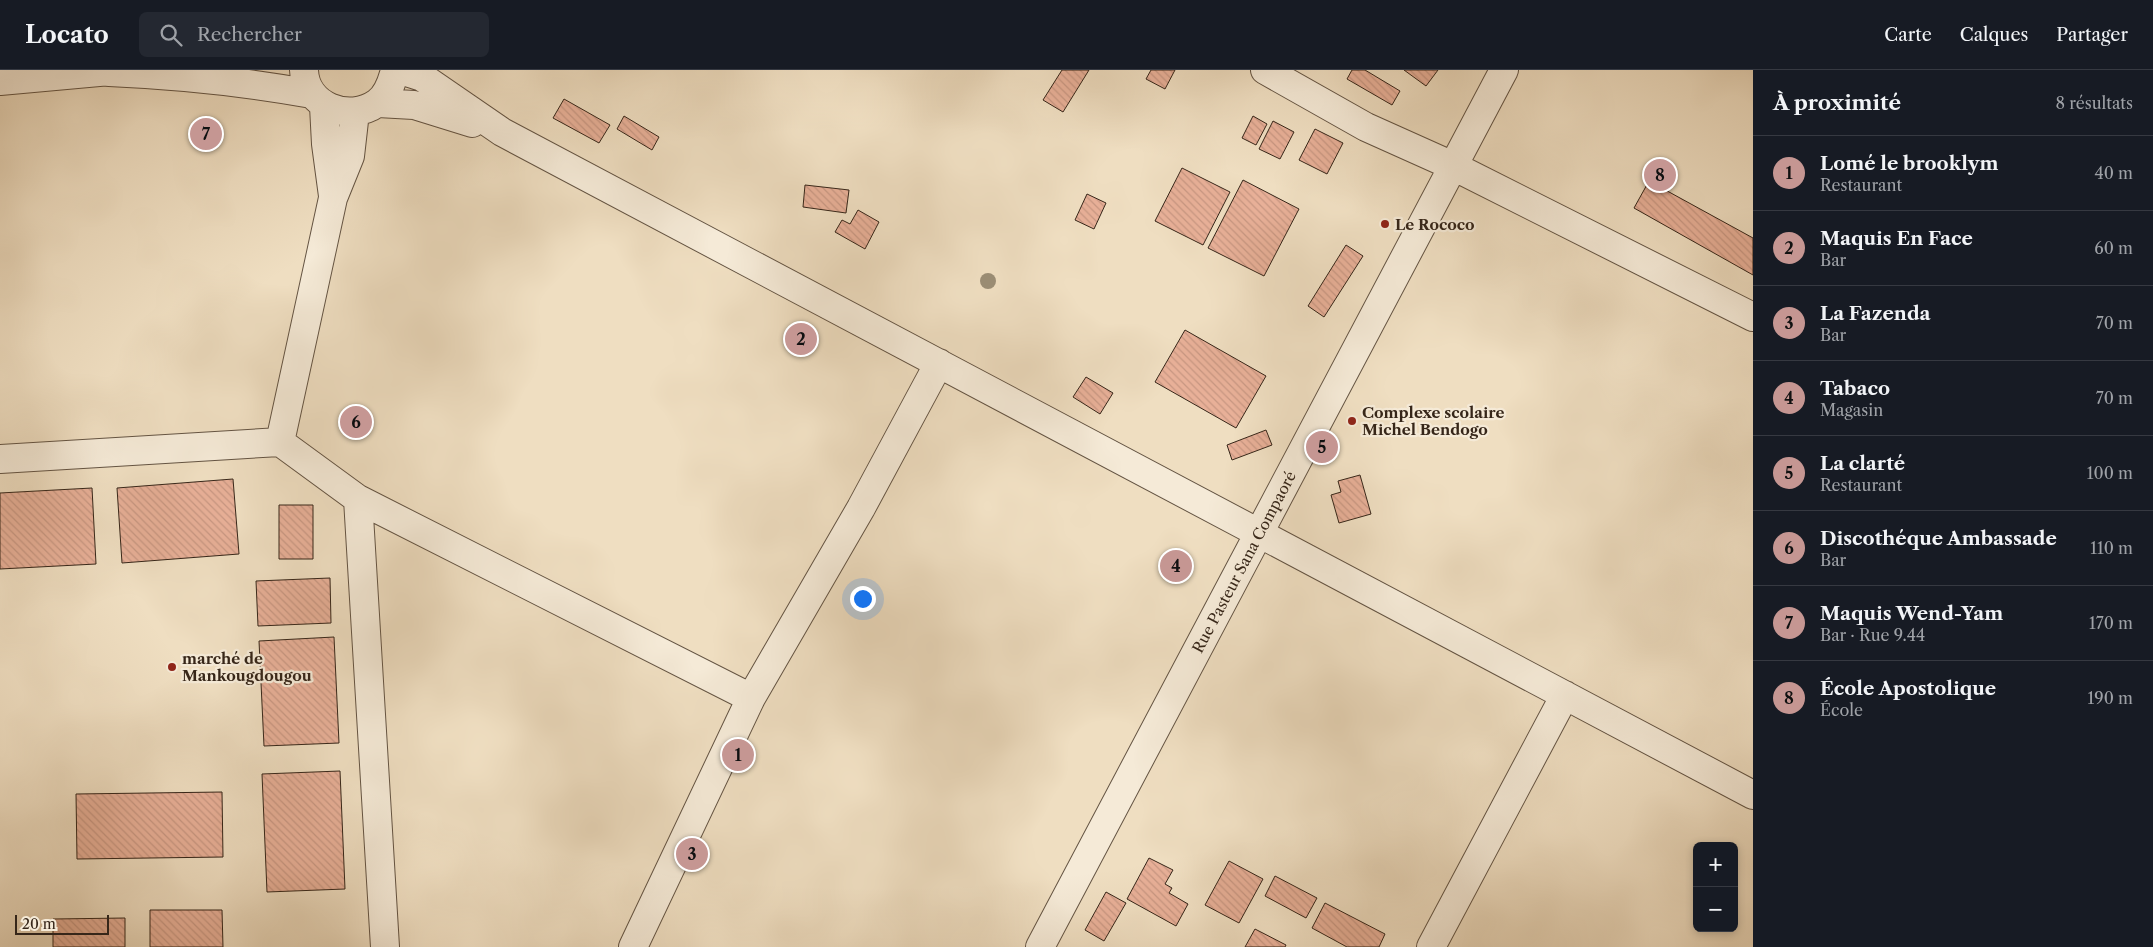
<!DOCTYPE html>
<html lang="fr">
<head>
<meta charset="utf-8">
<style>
  :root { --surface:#171b24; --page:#242831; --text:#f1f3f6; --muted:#9ea1a6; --line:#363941; --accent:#c59692 }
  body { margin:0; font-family:"Libre Caslon Text",serif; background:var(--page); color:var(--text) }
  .controls { position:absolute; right:15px; bottom:15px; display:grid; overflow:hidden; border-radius:8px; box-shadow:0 2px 8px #0003 }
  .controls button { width:45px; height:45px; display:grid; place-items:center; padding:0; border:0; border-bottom:1px solid var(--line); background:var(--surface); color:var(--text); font:25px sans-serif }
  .scale { position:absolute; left:15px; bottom:12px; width:94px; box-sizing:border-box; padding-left:5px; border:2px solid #362619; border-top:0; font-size:14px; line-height:18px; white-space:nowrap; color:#362619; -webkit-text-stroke:4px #f5ead7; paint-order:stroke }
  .you { position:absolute; left:862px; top:528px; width:18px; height:18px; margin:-12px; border:4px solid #fff; border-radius:50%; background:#1a73e8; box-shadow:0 0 0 8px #1a73e833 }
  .badge { display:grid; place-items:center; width:32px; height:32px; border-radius:50%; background:var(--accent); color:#111; font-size:16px; font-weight:700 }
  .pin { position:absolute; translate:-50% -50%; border:2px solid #fff; box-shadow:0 1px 5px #0006 }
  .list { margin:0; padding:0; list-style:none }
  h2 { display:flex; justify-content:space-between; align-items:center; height:65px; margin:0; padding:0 20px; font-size:21px }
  h2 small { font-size:16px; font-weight:400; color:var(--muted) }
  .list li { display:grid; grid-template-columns:32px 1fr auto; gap:15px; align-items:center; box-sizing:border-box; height:75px; padding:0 20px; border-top:1px solid var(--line) }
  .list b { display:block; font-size:19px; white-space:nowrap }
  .list p { margin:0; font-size:16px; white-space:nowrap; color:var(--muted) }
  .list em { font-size:16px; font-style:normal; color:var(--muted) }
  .icon { flex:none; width:28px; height:28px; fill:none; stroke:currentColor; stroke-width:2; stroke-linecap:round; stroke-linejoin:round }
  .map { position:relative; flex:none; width:1753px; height:877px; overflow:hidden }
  header { display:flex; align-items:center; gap:30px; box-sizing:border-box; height:70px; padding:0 25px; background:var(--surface); border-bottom:1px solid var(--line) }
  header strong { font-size:24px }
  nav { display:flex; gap:28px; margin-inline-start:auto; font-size:18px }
  .search { width:350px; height:45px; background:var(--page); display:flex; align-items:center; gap:12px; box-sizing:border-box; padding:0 18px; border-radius:8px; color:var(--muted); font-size:19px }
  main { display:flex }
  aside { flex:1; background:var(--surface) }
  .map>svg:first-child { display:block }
</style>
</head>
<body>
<header>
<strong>Locato</strong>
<div class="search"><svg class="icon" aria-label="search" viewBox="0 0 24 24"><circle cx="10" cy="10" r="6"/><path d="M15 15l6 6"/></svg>Rechercher</div>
<nav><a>Carte</a><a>Calques</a><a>Partager</a></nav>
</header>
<main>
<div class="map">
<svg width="1753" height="877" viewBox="0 0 1753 877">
  <defs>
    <pattern id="building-back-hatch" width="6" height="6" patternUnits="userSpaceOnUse" patternTransform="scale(1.25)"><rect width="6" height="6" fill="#e8b098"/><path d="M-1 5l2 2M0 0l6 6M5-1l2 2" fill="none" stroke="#c89782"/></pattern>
  </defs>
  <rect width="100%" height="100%" fill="#efdec1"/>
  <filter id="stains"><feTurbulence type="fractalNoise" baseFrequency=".004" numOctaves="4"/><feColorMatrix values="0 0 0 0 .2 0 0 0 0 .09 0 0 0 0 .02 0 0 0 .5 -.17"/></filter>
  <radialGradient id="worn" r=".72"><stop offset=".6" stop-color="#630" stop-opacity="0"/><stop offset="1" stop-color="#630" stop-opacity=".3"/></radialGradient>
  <!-- building -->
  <path fill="url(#building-back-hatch)" stroke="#362619" d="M 1062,0 L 1089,0 L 1063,42 L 1043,30 Z
    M 1151,0 L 1175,0 L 1165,19 L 1146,9 Z
    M 1352,0 L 1365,0 L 1400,21 L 1392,35 L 1347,9 Z
    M 1404,0 L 1438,0 L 1426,16 Z
    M 564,29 L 610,55 L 599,73 L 553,48 Z
    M 624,46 L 659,67 L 652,80 L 617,59 Z
    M 1253,46 L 1267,54 L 1256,75 L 1242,68 Z
    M 1273,51 L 1294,62 L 1280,89 L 1259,79 Z
    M 1315,59 L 1343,73 L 1327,104 L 1299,90 Z
    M 1182,98 L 1230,122 L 1203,175 L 1155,151 Z
    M 1243,110 L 1299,139 L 1264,206 L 1208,178 Z
    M 1649,111 L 1753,168 L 1753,205 L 1634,138 Z
    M 805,115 L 849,120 L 846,143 L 803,137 Z
    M 1087,124 L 1106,133 L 1094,159 L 1075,150 Z
    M 858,140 L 879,152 L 865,179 L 835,162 L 842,150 L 850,154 Z
    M 1346,175 L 1363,186 L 1324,247 L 1308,236 Z
    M 1185,260 L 1266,306 L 1236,358 L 1155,312 Z
    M 1086,307 L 1113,323 L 1100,344 L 1073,327 Z
    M 1266,360 L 1272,375 L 1232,390 L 1227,375 Z
    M 1360,405 L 1371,444 L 1339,453 L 1331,425 L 1341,422 L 1338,411 Z
    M 233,409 L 239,484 L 122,493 L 117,418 Z
    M 92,418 L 96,494 L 0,499 L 0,423 Z
    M 279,435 L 313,435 L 313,489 L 279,489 Z
    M 330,508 L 331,553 L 258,556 L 256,511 Z
    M 334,567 L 339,673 L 264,676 L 259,571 Z
    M 340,701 L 345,819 L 267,822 L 262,704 Z
    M 222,722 L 223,787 L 77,789 L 76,724 Z
    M 1149,788 L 1173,800 L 1165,814 L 1172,818 L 1169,823 L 1188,834 L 1176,856 L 1127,829 Z
    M 1229,791 L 1263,809 L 1239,853 L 1205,835 Z
    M 1275,806 L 1317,828 L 1306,848 L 1265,826 Z
    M 1106,822 L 1126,833 L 1104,871 L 1085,860 Z
    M 1325,833 L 1385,864 L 1379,877 L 1347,877 L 1312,858 Z
    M 150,840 L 222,840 L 223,877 L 150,877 Z
    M 125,848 L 125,877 L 53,877 L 53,849 Z
    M 1255,859 L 1286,875 L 1285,877 L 1245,877 Z"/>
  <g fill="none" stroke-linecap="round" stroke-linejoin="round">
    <!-- street casing -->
    <g stroke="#645443" stroke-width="30">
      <path id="street" d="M 304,0 C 305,36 349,53 377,33 C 388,25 392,12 395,0
        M 400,0 L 422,7 L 502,62 L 1753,725
        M 1265,0 L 1366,57 L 1453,96 L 1753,247
        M 109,2 C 177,5 246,12 312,24
        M 0,11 L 121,0
        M 378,33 L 414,35 L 472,53
        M 324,36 L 326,74 L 333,126
        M 280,372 L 333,128 L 350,86 L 355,42
        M 0,389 L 280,372 L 358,429 L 751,628
        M 358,429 L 385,877
        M 633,877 L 751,628 L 861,438 L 939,293
        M 1040,877 L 1504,0
        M 1431,877 L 1565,625"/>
    </g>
    <!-- street -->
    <use href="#street" stroke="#f5ead7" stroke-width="28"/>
  </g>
  <!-- trees -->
  <circle fill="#9b8e76" cx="988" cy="211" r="8"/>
  <!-- markers -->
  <g fill="#8f2418" stroke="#f5ead7" stroke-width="2">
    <circle cx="1385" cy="154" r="5"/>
    <circle cx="1352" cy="351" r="5"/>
    <circle cx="172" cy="597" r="5"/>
  </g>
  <g text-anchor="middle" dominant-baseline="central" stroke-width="4.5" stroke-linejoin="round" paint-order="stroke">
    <!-- poi labels -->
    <g font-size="15" font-weight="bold" fill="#362619" stroke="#f5ead7" text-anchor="start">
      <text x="1395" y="154">Le Rococo</text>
      <text x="1362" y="342">Complexe scolaire<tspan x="1362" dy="17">Michel Bendogo</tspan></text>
      <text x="182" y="588">marché de<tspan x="182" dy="17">Mankougdougou</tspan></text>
    </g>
    <!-- street labels -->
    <g font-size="15" fill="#362619" stroke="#f5ead7">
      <text transform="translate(1244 492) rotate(-62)">Rue Pasteur Sana Compaoré</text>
    </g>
  </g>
  <rect width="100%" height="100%" filter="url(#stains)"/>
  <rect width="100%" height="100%" fill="url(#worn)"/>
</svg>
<div class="controls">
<button>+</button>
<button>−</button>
</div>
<div class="scale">20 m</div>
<div class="you"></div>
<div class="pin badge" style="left:738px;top:685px">1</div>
<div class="pin badge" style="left:801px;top:269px">2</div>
<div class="pin badge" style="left:692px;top:784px">3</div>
<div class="pin badge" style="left:1176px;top:496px">4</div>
<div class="pin badge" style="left:1322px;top:377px">5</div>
<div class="pin badge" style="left:356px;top:352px">6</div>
<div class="pin badge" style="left:206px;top:64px">7</div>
<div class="pin badge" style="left:1660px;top:105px">8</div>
</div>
<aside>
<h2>À proximité<small>8 résultats</small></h2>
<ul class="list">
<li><span class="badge">1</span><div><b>Lomé le brooklym</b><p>Restaurant</p></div><em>40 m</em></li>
<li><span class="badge">2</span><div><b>Maquis En Face</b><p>Bar</p></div><em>60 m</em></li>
<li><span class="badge">3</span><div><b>La Fazenda</b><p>Bar</p></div><em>70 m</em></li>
<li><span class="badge">4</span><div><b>Tabaco</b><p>Magasin</p></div><em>70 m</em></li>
<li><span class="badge">5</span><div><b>La clarté</b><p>Restaurant</p></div><em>100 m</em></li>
<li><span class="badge">6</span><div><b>Discothéque Ambassade</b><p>Bar</p></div><em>110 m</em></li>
<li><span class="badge">7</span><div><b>Maquis Wend-Yam</b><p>Bar · Rue 9.44</p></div><em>170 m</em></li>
<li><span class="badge">8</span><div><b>École Apostolique</b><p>École</p></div><em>190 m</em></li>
</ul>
</aside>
</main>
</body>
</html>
